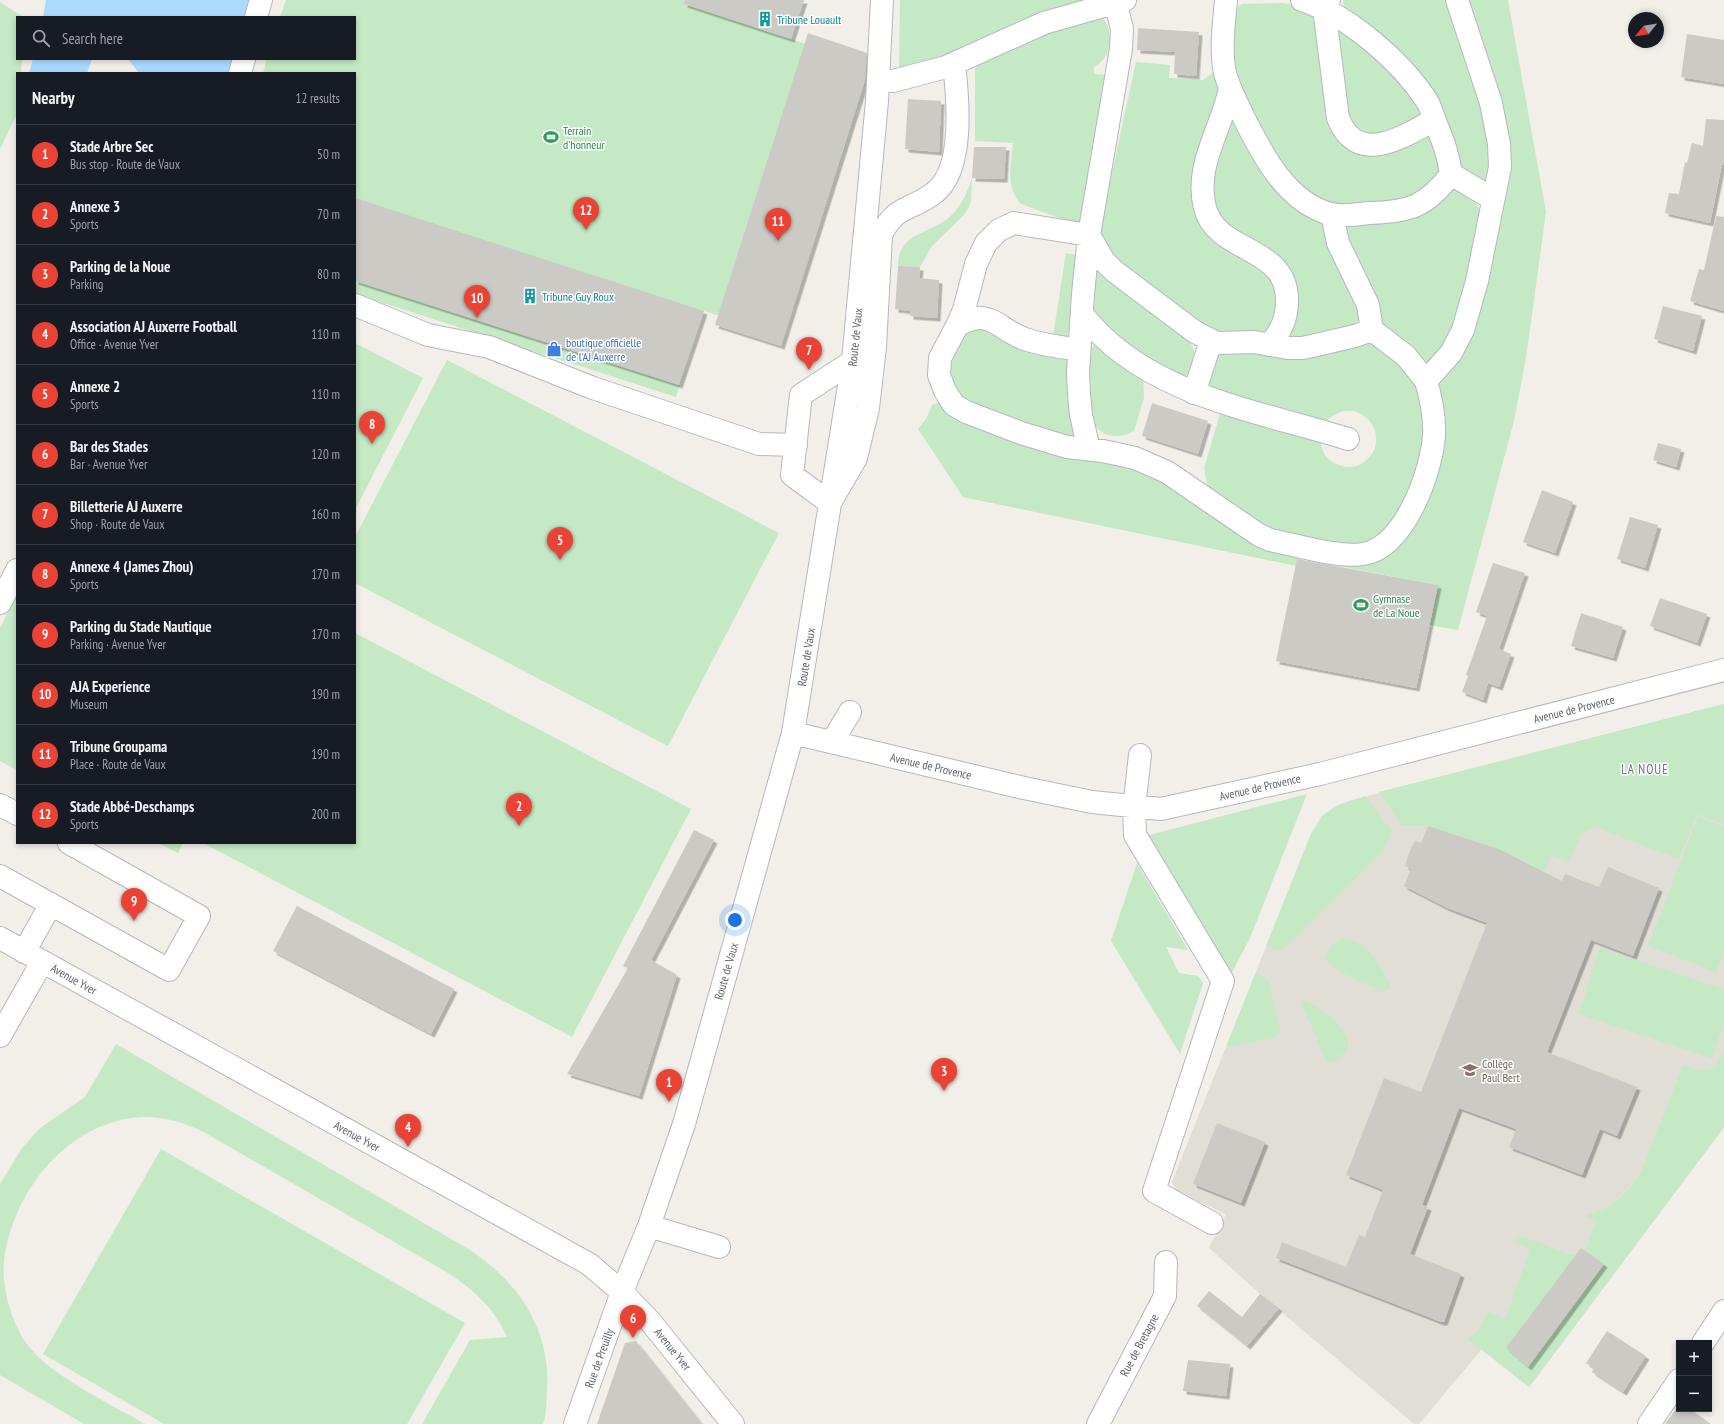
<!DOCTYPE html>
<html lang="en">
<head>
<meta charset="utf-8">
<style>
  :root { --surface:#171b24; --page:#20242c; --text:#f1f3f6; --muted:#9ea1a6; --line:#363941; --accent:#ea4335 }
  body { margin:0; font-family:"PT Sans Narrow",sans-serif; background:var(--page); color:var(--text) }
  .controls { position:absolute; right:12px; bottom:12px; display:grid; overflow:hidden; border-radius:0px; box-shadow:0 2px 6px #0003 }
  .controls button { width:36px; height:36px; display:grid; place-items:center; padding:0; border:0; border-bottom:1px solid var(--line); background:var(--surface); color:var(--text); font:20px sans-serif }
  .compass { position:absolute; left:1628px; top:12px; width:36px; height:36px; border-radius:50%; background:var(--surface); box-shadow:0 2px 6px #0003; rotate:240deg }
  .you { position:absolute; left:735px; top:920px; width:14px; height:14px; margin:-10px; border:3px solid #fff; border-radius:50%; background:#1a73e8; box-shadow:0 0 0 6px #1a73e833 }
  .badge { display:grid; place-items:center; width:26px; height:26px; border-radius:50%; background:var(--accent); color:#fff; font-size:13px; font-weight:700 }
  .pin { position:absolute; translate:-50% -33px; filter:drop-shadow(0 1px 2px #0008) }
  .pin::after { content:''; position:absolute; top:21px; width:14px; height:12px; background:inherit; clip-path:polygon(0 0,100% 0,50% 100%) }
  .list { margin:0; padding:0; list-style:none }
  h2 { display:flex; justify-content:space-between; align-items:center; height:52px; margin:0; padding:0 16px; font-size:17px }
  h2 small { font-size:13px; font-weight:400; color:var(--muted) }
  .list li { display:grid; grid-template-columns:26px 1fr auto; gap:12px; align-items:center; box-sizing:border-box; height:60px; padding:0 16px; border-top:1px solid var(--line) }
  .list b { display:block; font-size:15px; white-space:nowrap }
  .list p { margin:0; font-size:13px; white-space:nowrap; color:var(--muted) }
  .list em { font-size:13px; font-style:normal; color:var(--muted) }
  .icon { flex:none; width:22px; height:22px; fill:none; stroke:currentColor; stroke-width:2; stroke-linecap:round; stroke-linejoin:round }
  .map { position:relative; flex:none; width:1724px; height:1424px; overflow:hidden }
  .search { position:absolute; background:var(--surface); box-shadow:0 2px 6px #0003; left:16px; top:16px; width:340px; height:44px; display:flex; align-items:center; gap:10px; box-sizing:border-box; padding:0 14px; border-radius:0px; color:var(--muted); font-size:15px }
  .panel { position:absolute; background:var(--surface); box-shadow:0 2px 6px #0003; left:16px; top:72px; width:340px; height:772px; border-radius:0px }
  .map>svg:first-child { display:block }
</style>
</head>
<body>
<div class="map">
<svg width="1724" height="1424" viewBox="0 0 1724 1424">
  <defs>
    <filter id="shadow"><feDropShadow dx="3.5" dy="3.5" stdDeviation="0" flood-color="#0004"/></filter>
  </defs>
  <rect width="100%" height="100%" fill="#f1efe8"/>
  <!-- education -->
  <path fill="#e1ded6" d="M 1724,704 L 1724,1127 L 1529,1387 L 1482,1349 L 1419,1424 L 1414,1424 L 1260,1294 L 1209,1248 L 1226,1214 L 1176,1191 L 1172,1182 L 1311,834 L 1322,816 L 1336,806 L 1349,801 Z"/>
  <!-- green -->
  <path fill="#c5e8c5" d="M 286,0 L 804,0 L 791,39 L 817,48 L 821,38 L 874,56 L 781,346 L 728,329 L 730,319 L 704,311 L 676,397 L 355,294 L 355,73 L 263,73 L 267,59 L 355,59 L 355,17 L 280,17 Z
    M 900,0 L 1091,0 L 953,56 L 899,69 Z
    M 1343,0 L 1450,0 L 1492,145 L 1488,180 L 1482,182 L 1464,172 L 1454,150 L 1344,9 Z
    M 1465,0 L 1508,0 L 1546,212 L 1526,358 L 1514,421 L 1458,630 L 1429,625 L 1437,585 L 1298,558 L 1296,566 L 963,497 L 918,429 L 926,419 L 932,405 L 938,403 L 963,418 L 1133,465 L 1204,504 L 1349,561 L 1418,514 L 1434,382 L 1500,201 Z
    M 0,2 L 23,17 L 17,17 L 17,59 L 22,59 L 21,73 L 17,73 L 17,114 L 0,149 Z
    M 1282,3 L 1296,5 L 1317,14 L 1346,145 L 1430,129 L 1443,172 L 1409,201 L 1333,207 L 1316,200 L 1279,167 L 1232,72 L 1232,10 L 1242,4 Z
    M 1100,15 C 1115,29 1113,58 1094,67 L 1094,74 L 1105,75 L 1083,217 L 1080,222 L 1073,223 L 1021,204 C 1005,187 1011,165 1013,143 L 975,141 L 975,70 L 977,64 L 993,51 Z
    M 1332,24 L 1396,74 L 1425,116 L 1379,138 L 1349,127 Z
    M 1136,62 L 1170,65 L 1169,78 L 1203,80 L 1214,72 L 1221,90 L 1198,198 L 1279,284 L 1272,333 L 1218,337 L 1118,267 L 1100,237 L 1100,228 Z
    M 1230,111 L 1326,228 L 1363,307 L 1361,324 L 1302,342 L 1289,338 L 1293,296 L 1231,234 L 1208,197 Z
    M 972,178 L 971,200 L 969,207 L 964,215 L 932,246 L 920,267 L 898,266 C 898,234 925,235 946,220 C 960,209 967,194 972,178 Z
    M 1454,187 C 1468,194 1478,202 1483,217 L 1452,338 L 1428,365 L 1382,324 L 1343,241 L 1346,223 Z
    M 1066,253 L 1077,255 L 1070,305 L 1070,339 L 1053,336 Z
    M 1094,259 L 1182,330 C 1193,345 1204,363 1185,376 L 1175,375 L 1113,337 L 1089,305 Z
    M 970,324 L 1073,354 L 1077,434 L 1074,438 L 969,405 L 951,388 L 947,360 Z
    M 1367,342 L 1379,344 L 1403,360 L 1424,398 L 1425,452 L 1393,524 L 1363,547 L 1272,533 L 1212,493 L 1207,484 L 1204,468 L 1222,407 L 1320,434 C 1320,446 1323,457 1334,463 C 1342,467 1353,469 1361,464 C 1400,440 1356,385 1323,425 L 1205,385 L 1214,356 L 1223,351 Z
    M 355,343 L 423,378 L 355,510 Z
    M 1099,344 L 1143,377 L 1144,398 L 1134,431 C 1117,441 1100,436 1090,419 L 1086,353 L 1091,347 Z
    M 447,360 L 779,533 L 668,746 L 355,583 L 355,537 Z
    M 17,595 L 17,770 L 0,761 L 0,628 Z
    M 355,633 L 691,809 L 572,1037 L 203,843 L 355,843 Z
    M 1724,704 L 1724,824 L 1697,814 L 1679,859 L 1595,827 L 1581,834 L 1569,861 L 1551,855 L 1544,872 C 1514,855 1484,842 1450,833 C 1433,828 1420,823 1402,826 L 1379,792 Z
    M 1307,794 L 1250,938 L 1229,978 L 1142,837 Z
    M 1365,796 L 1391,830 L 1390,837 L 1382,852 L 1288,945 L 1279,950 L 1266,946 L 1311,834 L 1322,816 L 1336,806 Z
    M 1698,817 L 1724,827 L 1724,951 L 1716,972 L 1648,946 Z
    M 158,843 L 183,843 L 178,853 Z
    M 1137,863 L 1188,950 L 1166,947 L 1179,973 L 1198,976 L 1203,983 L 1180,1054 L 1111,941 Z
    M 1343,939 C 1350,941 1358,942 1364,946 C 1375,956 1383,971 1390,983 L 1389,989 L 1382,991 C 1362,983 1339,974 1324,958 L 1332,944 Z
    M 1600,948 L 1724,989 L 1724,1022 L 1712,1058 L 1579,1014 Z
    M 1256,972 L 1269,981 L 1280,1030 L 1279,1034 L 1275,1038 L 1226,1047 Z
    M 1300,1000 C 1314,1003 1349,1027 1348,1044 C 1348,1052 1338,1058 1332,1062 L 1326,1060 Z
    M 116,1044 L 470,1250 C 519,1283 551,1329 547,1391 C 546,1401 547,1414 543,1424 L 422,1424 L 470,1340 L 507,1337 C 494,1307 471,1287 443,1270 L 202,1131 C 183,1123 165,1116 143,1117 C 69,1120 12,1191 4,1262 C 1,1287 12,1322 26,1343 C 50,1376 109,1403 145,1424 L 84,1424 L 0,1375 L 0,1184 L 22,1148 L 40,1128 L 85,1097 Z
    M 1724,1049 L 1724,1127 L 1529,1387 L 1468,1339 L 1479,1330 L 1488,1312 L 1505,1319 L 1530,1250 L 1515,1242 L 1518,1238 L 1524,1237 L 1583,1259 L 1596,1221 L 1585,1216 C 1611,1209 1629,1194 1642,1170 L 1683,1065 C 1707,1073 1714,1074 1724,1049 Z
    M 161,1149 L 465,1323 L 407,1424 L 164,1424 L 43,1354 Z"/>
  <!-- water -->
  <path fill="#aadaff" d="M 46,0 L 249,0 L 245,17 L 43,17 Z
    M 33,59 L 92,59 L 87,73 L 29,73 Z
    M 128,59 L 235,59 L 231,73 L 139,73 Z"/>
  <!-- building -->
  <path fill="#cccac5" filter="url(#shadow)" d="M 685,0 L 804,0 L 791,39 L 684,4 Z
    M 1138,28 L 1199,32 L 1196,76 L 1174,74 L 1175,52 L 1137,50 Z
    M 808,33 L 867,53 L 865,81 L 781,346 L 715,325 Z
    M 1687,34 L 1724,40 L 1724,84 L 1681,77 Z
    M 908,99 L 941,101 L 939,152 L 905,149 Z
    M 1706,119 L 1724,120 L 1724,165 L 1722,164 L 1710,223 L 1665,213 L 1669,193 L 1679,194 L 1685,162 L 1687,163 L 1692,143 L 1703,146 Z
    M 974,147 L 1006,147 L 1004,179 L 972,178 Z
    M 355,198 L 704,311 L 679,385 L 355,281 Z
    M 1716,216 L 1724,217 L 1724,311 L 1690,301 L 1699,269 L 1704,270 Z
    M 898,266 L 920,267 L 919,278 L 939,280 L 937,318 L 910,316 L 910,311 L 895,309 Z
    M 1663,306 L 1702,316 L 1693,351 L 1654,339 Z
    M 1152,403 L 1208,421 L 1198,454 L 1142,436 Z
    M 1658,443 L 1681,449 L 1676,467 L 1653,460 Z
    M 1542,490 L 1573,502 L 1555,553 L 1523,542 Z
    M 1630,517 L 1658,525 L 1645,568 L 1617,559 Z
    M 1297,559 L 1438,585 L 1416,688 L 1276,661 Z
    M 1493,563 L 1525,573 L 1499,649 L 1511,654 L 1499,687 L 1488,683 L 1483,700 L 1462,692 L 1468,676 L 1466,675 L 1487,616 L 1476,612 Z
    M 1660,598 L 1707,614 L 1697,643 L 1650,626 Z
    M 1581,613 L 1623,627 L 1613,658 L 1571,646 Z
    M 1428,826 L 1499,849 L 1562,881 L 1565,874 L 1599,887 L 1608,867 L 1659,888 L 1633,956 L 1591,940 L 1547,1052 L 1637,1087 L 1617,1136 L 1600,1129 L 1582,1175 L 1509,1147 L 1516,1129 L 1459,1108 L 1422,1205 L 1428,1207 L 1410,1254 L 1461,1274 L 1444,1322 L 1441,1322 L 1276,1258 L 1282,1242 L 1346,1267 L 1359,1235 L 1365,1237 L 1383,1190 L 1346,1175 L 1384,1078 L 1421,1092 L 1487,923 L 1447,908 L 1404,886 L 1411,869 L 1405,866 L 1410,850 L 1415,841 L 1421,843 Z
    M 694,830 L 714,840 L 651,960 L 677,975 L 639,1096 L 567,1074 L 628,968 L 623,966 Z
    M 297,906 L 454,989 L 431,1034 L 273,951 Z
    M 1217,1123 L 1265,1142 L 1241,1203 L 1193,1184 Z
    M 1581,1248 L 1604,1264 L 1528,1367 L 1506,1348 Z
    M 1209,1291 L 1242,1317 L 1260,1294 L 1279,1308 L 1247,1346 L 1197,1306 Z
    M 1607,1331 L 1646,1356 L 1623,1392 L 1592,1372 L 1594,1368 L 1586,1363 Z
    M 636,1341 L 702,1424 L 597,1424 L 625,1343 Z
    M 1188,1360 L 1230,1364 L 1226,1396 L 1183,1391 Z
    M 1679,1405 L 1679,1409 L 1690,1409 L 1711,1424 L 1665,1424 Z"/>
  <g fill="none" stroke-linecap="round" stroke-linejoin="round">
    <!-- minor casing -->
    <g stroke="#b5b8bc" stroke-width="24">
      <path id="minor" d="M 1226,0 C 1224,24 1220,49 1225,73 C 1229,88 1237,103 1244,118 C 1262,154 1287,203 1331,214 C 1342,217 1359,214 1370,213 C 1410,212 1427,206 1451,174 C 1448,153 1443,141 1435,121 C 1432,115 1431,107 1427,101 C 1401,61 1348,15 1302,0
        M 1329,0 L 1324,8 L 1338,118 C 1357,167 1403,137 1434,120
        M 256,17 L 261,0
        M 240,73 L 244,59
        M 878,79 L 893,81 L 946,67 L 1044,23 L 1125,0
        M 1230,88 C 1222,129 1194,165 1205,208 C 1217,254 1288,245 1287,301 C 1287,319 1281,332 1269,345
        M 1451,174 L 1493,199
        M 1332,214 L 1338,243 L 1368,305 L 1372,330 L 1406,356 L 1426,381
        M 355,305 L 428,335 L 489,347 L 593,388 L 759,444 L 796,445
        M 1082,314 C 1145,395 1256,410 1348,439
        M 957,326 C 991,306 996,329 1025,339 C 1042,345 1061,347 1079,350
        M 1372,330 L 1355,336 L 1303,348 L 1288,348 L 1254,342 L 1217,343 L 1195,332 L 1114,271 L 1104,261 L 1089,235 L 1014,223 L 999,230 L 986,243 L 976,264 L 964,310 L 957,326 L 940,358 L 939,375 L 945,391 L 954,405 L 966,412 L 1021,433 L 1067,447 L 1103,451 L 1135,458 L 1167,472 L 1259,535 L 1270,540 C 1296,545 1338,558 1363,554 C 1405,548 1432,470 1434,435 C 1435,416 1431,398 1426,381 L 1451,353 L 1463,330 L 1477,281 L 1500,167 L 1499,144 L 1491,103 L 1457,0
        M 853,361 L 801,395 L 792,475 L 830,503 L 856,458 L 868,408 L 875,347 L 881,235 C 896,204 911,211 934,193 C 965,170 958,98 954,64
        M 1194,393 L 1211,341
        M 1089,449 L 1081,415 L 1079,394 L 1078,373 L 1083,294 L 1089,235 L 1121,49 L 1122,29 L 1115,0
        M 0,603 L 17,570
        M 793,733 L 1024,788 L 1092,802 L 1161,809 L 1320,774 L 1724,670
        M 832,742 L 850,712
        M 1140,755 L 1134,808 L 1135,835 L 1223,981 L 1154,1191 L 1212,1223
        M 0,805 L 17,814
        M 0,876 L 169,970 L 199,916 L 69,843
        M 0,938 L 589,1264 L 622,1292 L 649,1320 L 733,1424
        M 24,952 L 51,904
        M 0,1036 L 42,962
        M 649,1226 L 719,1247
        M 1703,1343 L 1724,1311
        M 575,1424 L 622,1292 L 649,1226 L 684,1124 L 793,733 L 853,361 L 877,101 L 882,0
        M 1098,1424 L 1165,1296 L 1166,1262
        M 1649,1424 L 1679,1380"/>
    </g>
    <!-- minor -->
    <use href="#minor" stroke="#fff" stroke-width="22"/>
  </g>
  <!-- icons -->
  <defs>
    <g id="building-bare" transform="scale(1.2)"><path d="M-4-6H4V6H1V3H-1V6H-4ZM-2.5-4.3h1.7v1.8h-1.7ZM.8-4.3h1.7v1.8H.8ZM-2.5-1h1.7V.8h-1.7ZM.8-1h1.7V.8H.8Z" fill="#0f9aa8" stroke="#fff" stroke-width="2.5" paint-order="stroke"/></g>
    <g id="stadium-bare" transform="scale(1.2)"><path d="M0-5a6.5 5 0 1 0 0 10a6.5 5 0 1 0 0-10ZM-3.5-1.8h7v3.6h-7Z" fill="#2e9e5b" stroke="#fff" stroke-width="2.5" paint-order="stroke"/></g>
    <g id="shop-bare" transform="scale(1.2)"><path d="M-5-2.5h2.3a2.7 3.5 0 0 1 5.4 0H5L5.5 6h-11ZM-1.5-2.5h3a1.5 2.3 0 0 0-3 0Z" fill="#3f7fe0" stroke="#fff" stroke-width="2.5" paint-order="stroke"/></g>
    <g id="school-bare" transform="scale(1.2)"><path d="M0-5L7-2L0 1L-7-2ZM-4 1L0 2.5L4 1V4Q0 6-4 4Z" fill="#8d6e63" stroke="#fff" stroke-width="2.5" paint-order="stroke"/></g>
  </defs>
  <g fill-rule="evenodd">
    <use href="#building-bare" x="765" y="19"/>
    <use href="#stadium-bare" x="551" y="137"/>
    <use href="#building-bare" x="530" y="296"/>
    <use href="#shop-bare" x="554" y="349"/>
    <use href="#stadium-bare" x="1361" y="605"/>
    <use href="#school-bare" x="1470" y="1070"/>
  </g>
  <g text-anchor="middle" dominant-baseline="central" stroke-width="3" stroke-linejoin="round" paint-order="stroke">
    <!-- culture labels -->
    <g font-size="12" fill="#0d838f" stroke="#fff" text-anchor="start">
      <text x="777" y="19">Tribune Louault</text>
      <text x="542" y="296">Tribune Guy Roux</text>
    </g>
    <!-- leisure labels -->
    <g font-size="12" fill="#27864d" stroke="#fff" text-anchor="start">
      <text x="563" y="130">Terrain<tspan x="563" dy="14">d'honneur</tspan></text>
      <text x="1373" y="598">Gymnase<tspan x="1373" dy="14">de La Noue</tspan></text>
    </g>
    <!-- street labels -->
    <g font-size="12" fill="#5f6368" stroke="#fff">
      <text transform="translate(855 337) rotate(-84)">Route de Vaux</text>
      <text transform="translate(806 657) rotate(-81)">Route de Vaux</text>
      <text transform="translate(1574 709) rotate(-14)">Avenue de Provence</text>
      <text transform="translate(931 766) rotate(13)">Avenue de Provence</text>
      <text transform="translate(1260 787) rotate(-13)">Avenue de Provence</text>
      <text transform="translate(726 971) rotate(-74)">Route de Vaux</text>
      <text transform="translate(74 979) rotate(29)">Avenue Yver</text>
      <text transform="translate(357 1136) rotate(29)">Avenue Yver</text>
      <text transform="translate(1139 1345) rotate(-62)">Rue de Bretagne</text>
      <text transform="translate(673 1349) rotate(51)">Avenue Yver</text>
      <text transform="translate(599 1358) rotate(-70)">Rue de Preuilly</text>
    </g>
    <!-- shop labels -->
    <g font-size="12" fill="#366cbe" stroke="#fff" text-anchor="start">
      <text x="566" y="342">boutique officielle<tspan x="566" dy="14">de l'AJ Auxerre</tspan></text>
    </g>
    <!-- education labels -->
    <g font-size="12" fill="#785e54" stroke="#fff" text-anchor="start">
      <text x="1482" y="1063">Collège<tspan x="1482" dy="14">Paul Bert</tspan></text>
    </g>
    <!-- neighbourhood labels -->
    <g font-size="13" letter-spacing="1" fill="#70757a" stroke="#fff">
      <text x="1645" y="769">LA NOUE</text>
    </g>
  </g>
</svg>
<div class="controls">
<button>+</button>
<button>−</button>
</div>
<svg class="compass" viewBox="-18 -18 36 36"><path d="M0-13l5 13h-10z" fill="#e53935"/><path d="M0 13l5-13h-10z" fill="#9ea1a6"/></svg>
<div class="you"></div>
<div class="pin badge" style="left:669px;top:1102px">1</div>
<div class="pin badge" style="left:519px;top:826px">2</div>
<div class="pin badge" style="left:944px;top:1091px">3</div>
<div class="pin badge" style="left:408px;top:1147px">4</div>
<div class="pin badge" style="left:560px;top:560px">5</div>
<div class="pin badge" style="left:633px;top:1338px">6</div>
<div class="pin badge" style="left:809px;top:370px">7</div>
<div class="pin badge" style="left:372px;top:444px">8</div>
<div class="pin badge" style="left:134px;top:921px">9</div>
<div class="pin badge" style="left:477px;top:318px">10</div>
<div class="pin badge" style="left:778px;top:241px">11</div>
<div class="pin badge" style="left:586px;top:230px">12</div>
<div class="search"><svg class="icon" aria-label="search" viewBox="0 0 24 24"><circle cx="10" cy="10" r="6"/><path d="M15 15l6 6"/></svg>Search here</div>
<section class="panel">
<h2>Nearby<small>12 results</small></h2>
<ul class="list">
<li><span class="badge">1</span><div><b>Stade Arbre Sec</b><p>Bus stop · Route de Vaux</p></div><em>50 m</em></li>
<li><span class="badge">2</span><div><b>Annexe 3</b><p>Sports</p></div><em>70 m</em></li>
<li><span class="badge">3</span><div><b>Parking de la Noue</b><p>Parking</p></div><em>80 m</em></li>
<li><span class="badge">4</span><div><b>Association AJ Auxerre Football</b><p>Office · Avenue Yver</p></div><em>110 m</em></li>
<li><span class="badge">5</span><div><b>Annexe 2</b><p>Sports</p></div><em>110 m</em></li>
<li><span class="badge">6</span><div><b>Bar des Stades</b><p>Bar · Avenue Yver</p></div><em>120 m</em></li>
<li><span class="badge">7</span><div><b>Billetterie AJ Auxerre</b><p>Shop · Route de Vaux</p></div><em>160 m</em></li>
<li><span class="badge">8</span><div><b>Annexe 4 (James Zhou)</b><p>Sports</p></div><em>170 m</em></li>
<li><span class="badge">9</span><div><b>Parking du Stade Nautique</b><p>Parking · Avenue Yver</p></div><em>170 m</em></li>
<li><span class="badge">10</span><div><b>AJA Experience</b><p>Museum</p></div><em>190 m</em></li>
<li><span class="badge">11</span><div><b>Tribune Groupama</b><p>Place · Route de Vaux</p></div><em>190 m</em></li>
<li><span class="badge">12</span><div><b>Stade Abbé-Deschamps</b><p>Sports</p></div><em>200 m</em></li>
</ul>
</section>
</div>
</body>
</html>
